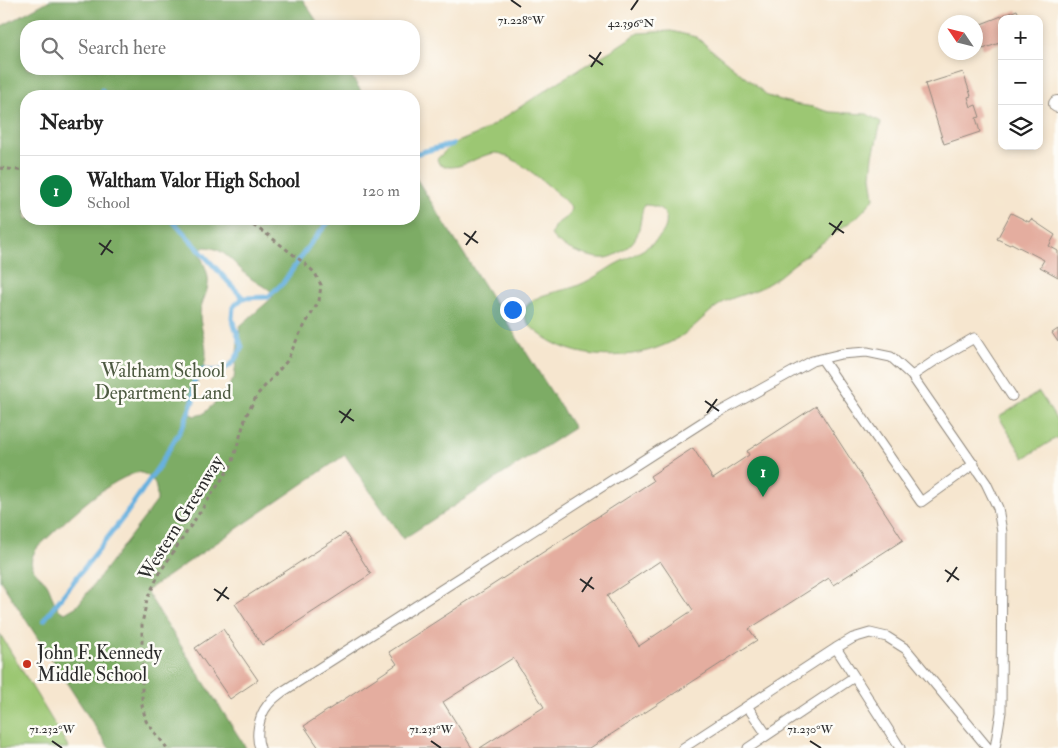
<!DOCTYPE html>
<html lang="en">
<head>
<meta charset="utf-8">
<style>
  :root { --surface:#fff; --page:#f6f6f6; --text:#222; --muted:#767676; --line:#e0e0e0; --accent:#0b8043 }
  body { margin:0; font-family:"IM FELL Double Pica",serif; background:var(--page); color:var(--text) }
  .controls { position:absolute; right:15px; top:15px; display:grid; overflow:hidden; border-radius:10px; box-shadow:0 2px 8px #0003 }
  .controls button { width:45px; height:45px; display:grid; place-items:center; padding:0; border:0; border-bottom:1px solid var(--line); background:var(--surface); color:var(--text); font:25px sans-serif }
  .compass { position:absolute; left:938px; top:15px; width:45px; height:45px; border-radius:50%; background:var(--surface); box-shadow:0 2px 8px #0003; rotate:305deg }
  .you { position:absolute; left:512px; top:309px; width:18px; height:18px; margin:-12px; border:4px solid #fff; border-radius:50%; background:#1a73e8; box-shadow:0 0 0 8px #1a73e833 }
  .badge { display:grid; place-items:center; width:32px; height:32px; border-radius:50%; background:var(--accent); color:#fff; font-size:16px; font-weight:700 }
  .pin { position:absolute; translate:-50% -41px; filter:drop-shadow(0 1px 2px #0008) }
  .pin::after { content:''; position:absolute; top:26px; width:18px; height:15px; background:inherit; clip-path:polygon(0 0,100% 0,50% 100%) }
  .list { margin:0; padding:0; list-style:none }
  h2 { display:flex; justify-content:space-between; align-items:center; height:65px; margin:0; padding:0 20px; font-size:21px }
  h2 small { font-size:16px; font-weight:400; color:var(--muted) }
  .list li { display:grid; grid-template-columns:32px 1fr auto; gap:15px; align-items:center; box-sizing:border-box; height:70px; padding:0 20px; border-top:1px solid var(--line) }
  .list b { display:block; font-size:19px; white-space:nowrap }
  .list p { margin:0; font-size:16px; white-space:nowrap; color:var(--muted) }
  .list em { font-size:16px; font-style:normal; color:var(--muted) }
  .icon { flex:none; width:28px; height:28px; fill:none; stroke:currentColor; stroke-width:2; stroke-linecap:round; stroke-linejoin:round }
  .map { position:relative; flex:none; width:1058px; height:748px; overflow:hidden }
  .search { position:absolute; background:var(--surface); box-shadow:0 2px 8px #0003; left:20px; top:20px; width:400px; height:55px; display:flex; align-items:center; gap:12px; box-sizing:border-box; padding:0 18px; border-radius:20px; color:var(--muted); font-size:19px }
  .panel { position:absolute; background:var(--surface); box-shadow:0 2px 8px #0003; left:20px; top:90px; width:400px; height:135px; border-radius:20px }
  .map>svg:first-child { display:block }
</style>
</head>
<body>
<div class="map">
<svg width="1058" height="748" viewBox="0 0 1058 748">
  <rect width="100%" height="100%" fill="#fdfcf7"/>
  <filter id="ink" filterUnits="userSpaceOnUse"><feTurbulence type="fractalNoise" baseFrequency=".02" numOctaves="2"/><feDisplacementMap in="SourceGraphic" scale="10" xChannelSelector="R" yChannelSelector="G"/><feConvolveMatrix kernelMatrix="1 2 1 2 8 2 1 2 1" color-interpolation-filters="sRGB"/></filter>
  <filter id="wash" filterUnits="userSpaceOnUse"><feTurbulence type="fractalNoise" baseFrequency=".0096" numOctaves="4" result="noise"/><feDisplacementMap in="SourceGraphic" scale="20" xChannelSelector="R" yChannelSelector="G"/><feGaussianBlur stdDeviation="1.12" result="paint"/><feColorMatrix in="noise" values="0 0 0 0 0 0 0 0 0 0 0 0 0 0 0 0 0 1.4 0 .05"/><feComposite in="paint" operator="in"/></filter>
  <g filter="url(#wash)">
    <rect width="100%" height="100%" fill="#f6e6cf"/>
    <!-- green -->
    <path fill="#9cc773" stroke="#64794f" d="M 671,31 L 696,37 L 768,96 L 794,104 L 813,107 L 830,112 L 867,114 L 881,122 L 873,156 L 871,176 L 874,198 L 865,209 L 857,217 C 835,232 815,249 793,265 C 785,271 776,280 766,285 C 753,293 737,295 724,302 C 706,312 692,332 673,341 C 633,362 573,362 537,332 C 530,327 520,315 526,307 C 536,293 560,292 574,287 C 588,282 601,273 614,265 C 630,256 671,241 666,217 C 664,207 652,205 644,205 C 639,219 642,234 630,245 C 625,250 614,257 606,258 C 593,260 556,247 551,234 L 555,225 L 569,215 L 571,208 C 562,195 513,154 497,153 C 478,153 458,175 439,164 L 437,159 L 453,144 L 482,132 L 569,75 L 612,50 L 638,33 Z
      M 1039,392 L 1058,422 L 1058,437 L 1024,458 L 999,417 Z
      M 0,634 L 69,748 L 0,748 Z"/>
    <!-- forest -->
    <path fill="#7dac65" stroke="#546c48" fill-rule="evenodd" d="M 50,0 L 303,0 L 320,26 L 26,26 L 26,69 L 347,69 L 364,96 L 26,96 L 26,219 L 414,219 L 414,175 L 574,428 L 403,539 L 345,455 L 146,591 L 246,748 L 109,748 L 0,580 L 0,27 ZM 204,247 C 226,247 236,268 253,280 C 260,284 267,287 273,293 L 272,298 L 240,326 L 234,379 L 217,401 L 203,414 L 195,416 L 190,414 C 187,398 201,377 205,362 C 209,347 200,330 200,315 C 200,302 210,291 208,278 C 207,269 202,260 199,252 ZM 138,472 C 155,476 157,485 157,501 L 91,588 L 77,606 L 65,613 C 53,609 53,594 47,584 C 43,578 34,573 32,566 C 30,559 34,553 37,548 C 67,520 99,485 138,472 Z"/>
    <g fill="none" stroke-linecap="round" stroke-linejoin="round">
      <!-- stream -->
      <path stroke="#67b1df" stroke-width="5" d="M 102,90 L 105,96
        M 414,154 L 453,144
        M 171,219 L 243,298
        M 44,620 L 126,514 L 159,466 L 184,424 L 193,401 L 194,382 L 201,370 C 225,372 231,370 242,347 L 232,319 L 233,307 L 243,298 L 268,297 L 283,283 L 310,244 L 331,219"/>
    </g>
    <g id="blocks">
      <!-- building -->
      <path fill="#e4ad9f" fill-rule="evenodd" d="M 1017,10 L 1021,19 L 1002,19 L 1002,42 L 983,49 L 976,26 Z
        M 963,72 L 971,96 L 968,97 L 971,107 L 976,105 L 980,117 L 976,118 L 980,132 L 944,144 L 925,84 Z
        M 1011,213 L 1029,222 L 1031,219 L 1055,235 L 1049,246 L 1058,251 L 1058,277 L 1040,267 L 1044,260 L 1011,243 L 1010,245 L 997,239 Z
        M 1058,329 L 1058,342 L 1052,333 Z
        M 816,406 L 903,540 L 833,585 L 829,578 L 749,629 L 757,640 L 590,748 L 480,748 L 544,707 L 513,658 L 443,702 L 472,748 L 319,748 L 304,726 L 397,664 L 389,652 L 653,481 L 650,476 L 693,448 L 713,479 L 749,455 L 747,451 ZM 660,561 L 693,610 L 639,646 L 607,596 Z
        M 345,533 L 371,574 L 262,645 L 235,604 Z
        M 223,629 L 258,680 L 230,699 L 195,648 Z"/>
    </g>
  </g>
  <g filter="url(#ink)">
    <use href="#blocks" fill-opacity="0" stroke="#90887d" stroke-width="1"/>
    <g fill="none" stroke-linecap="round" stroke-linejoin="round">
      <!-- lane casing -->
      <g stroke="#90887d" stroke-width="11">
        <path id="lane" d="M 822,359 L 921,502 L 974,464
          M 912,376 L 936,360 L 974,338 L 1012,396
          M 836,648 L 900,748
          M 747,706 L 767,735
          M 260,748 C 255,736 259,716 267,706 C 271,700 277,696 282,692 L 709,418 L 812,361 L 841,354 L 867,352 L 891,357 L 912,376 L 986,483 L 998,508 L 1002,532 L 1001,712 L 995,748
          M 683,748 L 836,648 L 853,638 L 870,633 L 887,637 L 906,649 L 988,748
          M 748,748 L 854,677"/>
      </g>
      <!-- street casing -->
      <g stroke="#90887d" stroke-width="18">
        <path id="street" d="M 1057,104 L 1058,104"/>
      </g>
      <!-- path -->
      <path stroke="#90887d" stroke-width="3" stroke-dasharray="4 4" stroke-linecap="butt" d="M 0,168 L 26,171
        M 167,748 L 146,721 L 142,705 L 142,624 L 147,599 L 160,572 L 232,464 L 246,416 L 257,395 L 287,361 L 299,335 L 319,301 L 321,285 L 315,273 L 304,263 L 268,235 L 243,219"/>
      <!-- lane -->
      <use href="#lane" stroke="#fff" stroke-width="9"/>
      <!-- street -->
      <use href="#street" stroke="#fff" stroke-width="16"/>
    </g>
  </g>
  <!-- ticks -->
  <path fill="none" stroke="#2b2b2b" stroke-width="2" d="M 511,0 L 521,7M 631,10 L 638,0M 589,55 L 603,65M 591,67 L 601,52M 829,223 L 844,233M 464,233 L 478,243M 832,235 L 842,221M 99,243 L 113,253M 466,245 L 476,231M 101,255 L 111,240M 705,401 L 719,411M 339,411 L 354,421M 707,413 L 717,399M 341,423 L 351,409M 945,570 L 959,580M 580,579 L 594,589M 947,582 L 957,567M 214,589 L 229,599M 582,592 L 592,577M 217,601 L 227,587M 52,741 L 62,748M 431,741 L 441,748M 810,741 L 821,748"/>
  <!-- markers -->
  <circle fill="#c8321e" stroke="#fdfcf7" stroke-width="2" cx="27" cy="664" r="5"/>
  <g text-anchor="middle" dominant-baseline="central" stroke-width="5" stroke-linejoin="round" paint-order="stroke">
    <!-- park labels -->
    <g font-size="19" fill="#4d5a41" stroke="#fdfcf7">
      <text x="163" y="371">Waltham School<tspan x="163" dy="22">Department Land</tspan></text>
    </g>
    <!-- street labels -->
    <g font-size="19" fill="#2b2b2b" stroke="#fdfcf7">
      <text transform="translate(181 518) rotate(-58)">Western Greenway</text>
    </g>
    <!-- poi labels -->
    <g font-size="19" fill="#2b2b2b" stroke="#fdfcf7" text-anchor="start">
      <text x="37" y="653">John F. Kennedy<tspan x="37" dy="22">Middle School</tspan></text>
    </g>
  </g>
  <g font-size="12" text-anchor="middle" fill="#2b2b2b" stroke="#fdfcf7" stroke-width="5" stroke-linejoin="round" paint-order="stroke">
    <text x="521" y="24">71.228°W</text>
    <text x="631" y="27">42.396°N</text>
    <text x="52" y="733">71.232°W</text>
    <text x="431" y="733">71.231°W</text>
    <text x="810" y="733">71.230°W</text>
  </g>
</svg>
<div class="controls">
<button>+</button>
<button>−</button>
<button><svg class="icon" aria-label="layers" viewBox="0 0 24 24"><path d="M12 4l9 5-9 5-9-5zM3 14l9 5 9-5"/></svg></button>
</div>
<svg class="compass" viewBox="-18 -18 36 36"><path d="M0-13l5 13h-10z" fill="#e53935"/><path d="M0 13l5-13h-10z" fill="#767676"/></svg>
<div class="you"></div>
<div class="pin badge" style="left:763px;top:497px">1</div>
<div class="search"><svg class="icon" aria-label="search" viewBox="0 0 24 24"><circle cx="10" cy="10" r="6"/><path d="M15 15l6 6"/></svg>Search here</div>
<section class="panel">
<h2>Nearby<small></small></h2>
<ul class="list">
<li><span class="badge">1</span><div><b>Waltham Valor High School</b><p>School</p></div><em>120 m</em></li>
</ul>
</section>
</div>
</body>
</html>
